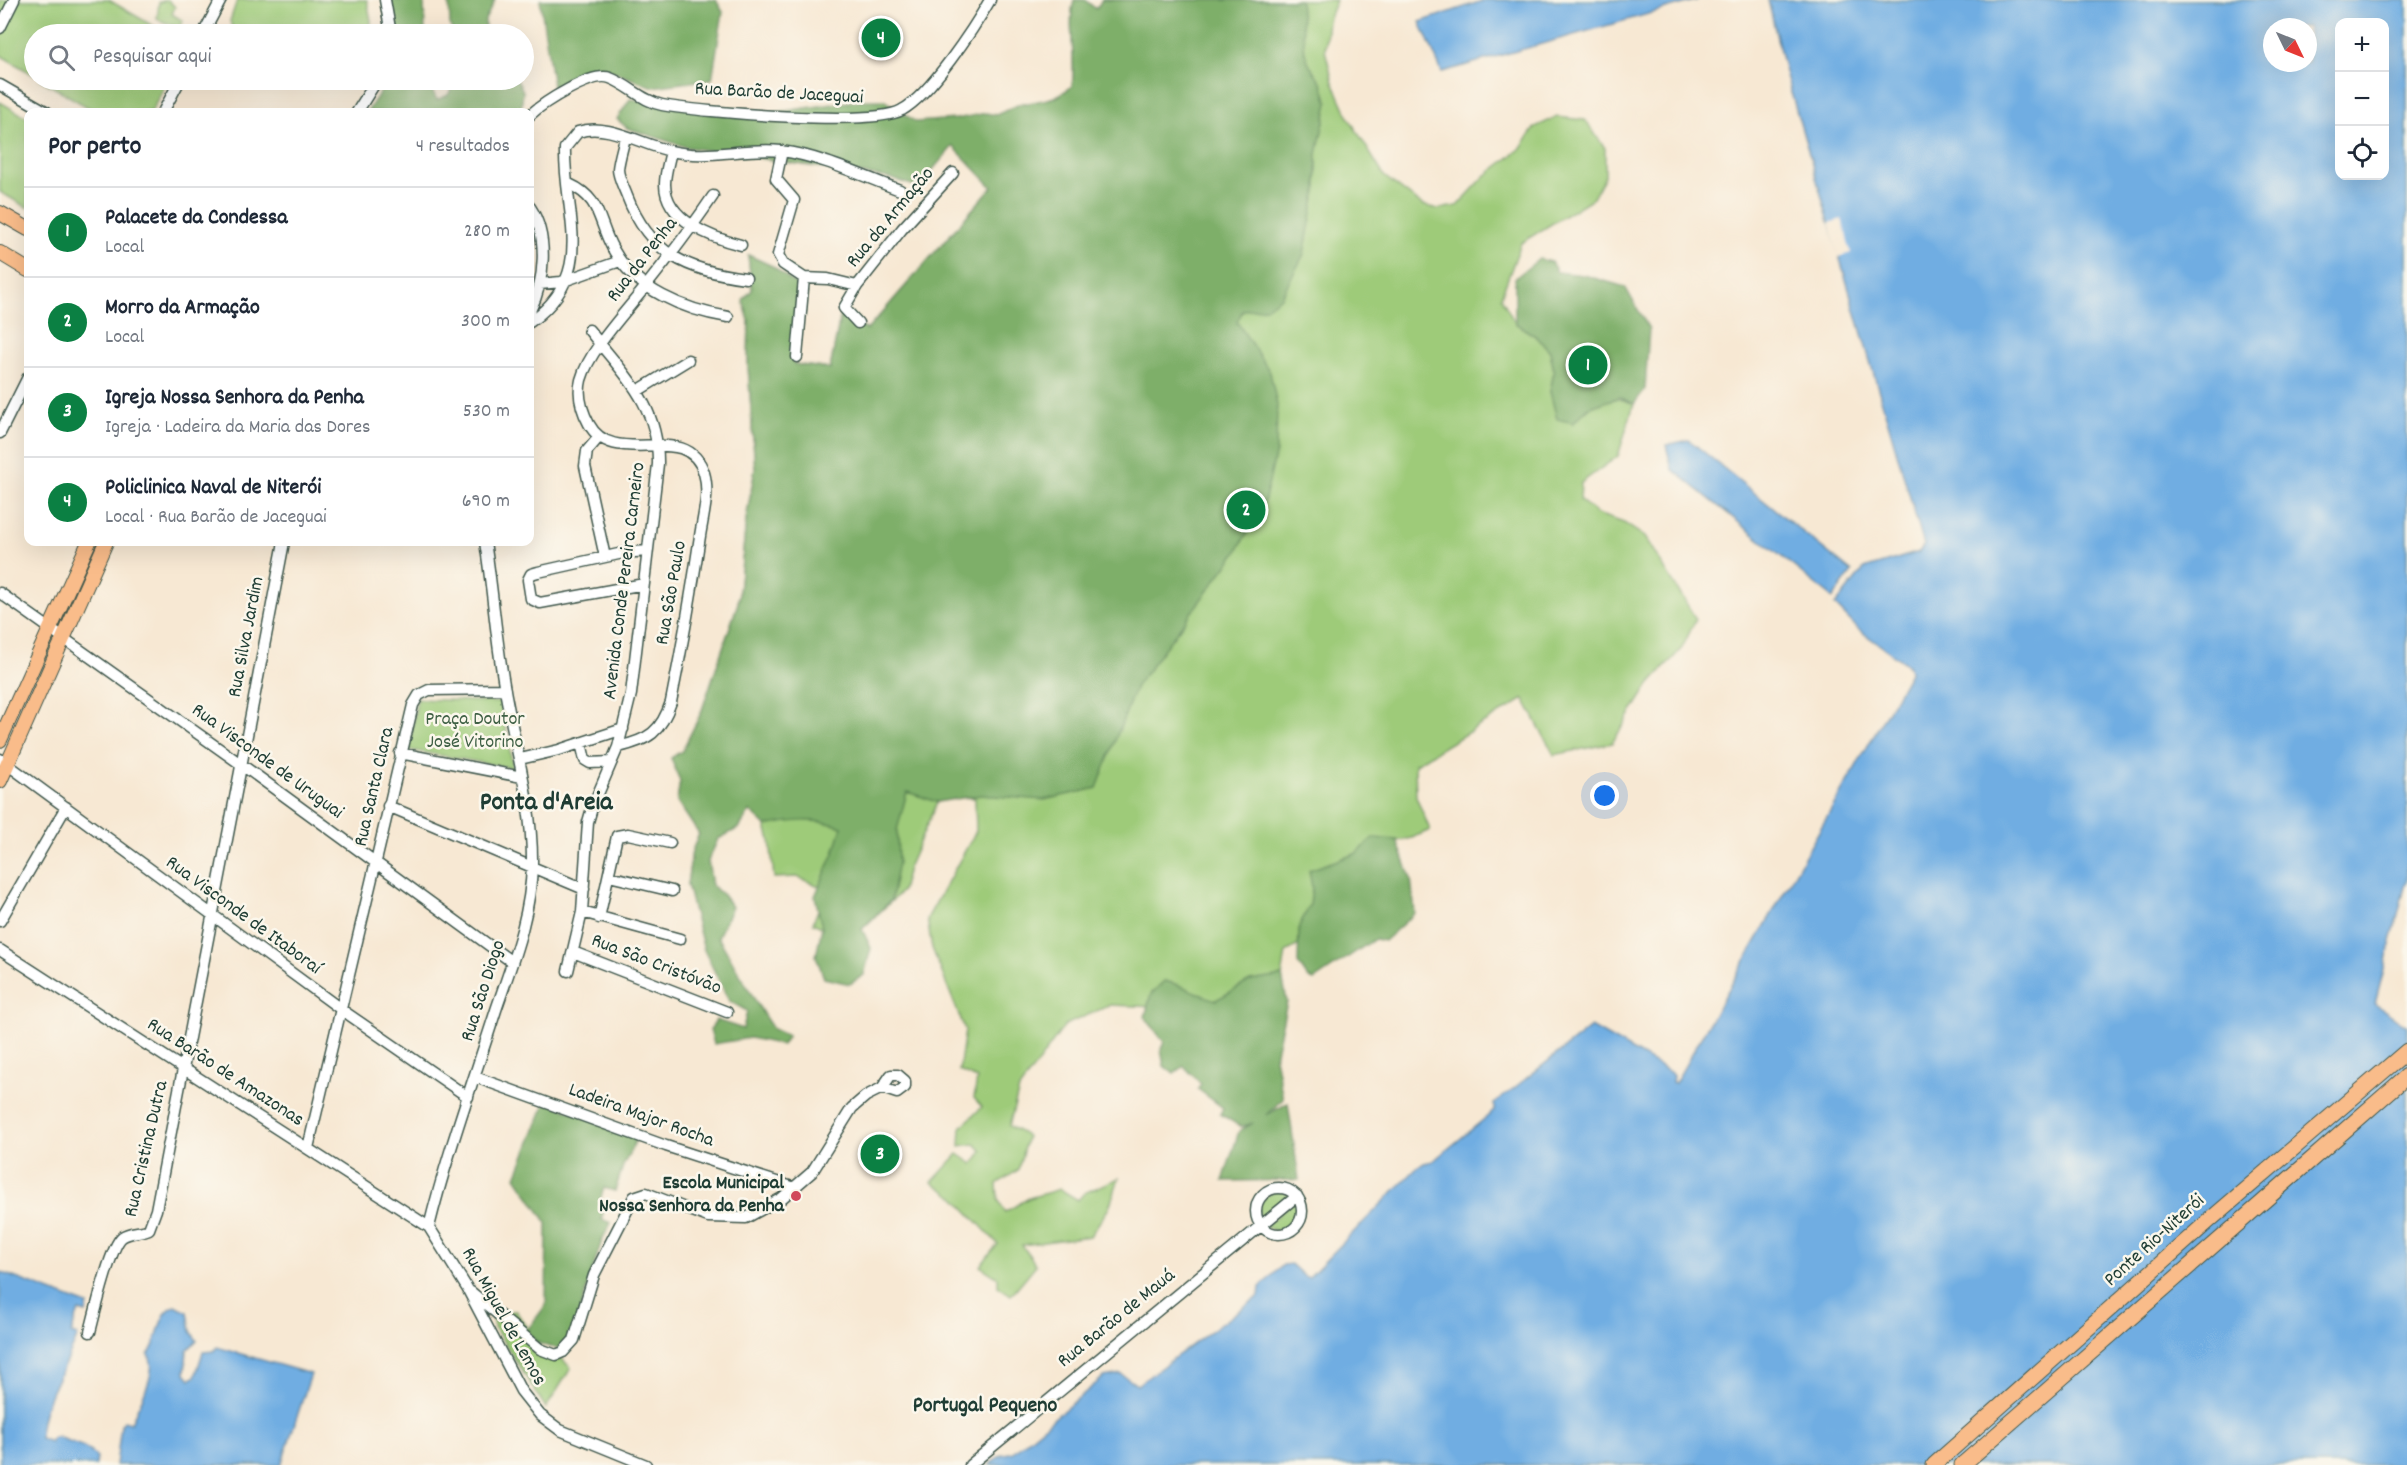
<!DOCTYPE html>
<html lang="pt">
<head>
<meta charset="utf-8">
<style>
  :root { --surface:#fff; --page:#f6f6f7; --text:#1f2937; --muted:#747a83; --line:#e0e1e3; --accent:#0b8043 }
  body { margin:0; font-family:Dekko,sans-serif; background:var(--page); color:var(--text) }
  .controls { position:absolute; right:18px; top:18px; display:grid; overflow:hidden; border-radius:12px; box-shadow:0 6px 24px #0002 }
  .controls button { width:54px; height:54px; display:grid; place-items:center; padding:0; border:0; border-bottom:2px solid var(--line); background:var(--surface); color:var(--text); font:30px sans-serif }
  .compass { position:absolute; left:2263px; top:18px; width:54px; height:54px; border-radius:50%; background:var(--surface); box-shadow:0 6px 24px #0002; rotate:133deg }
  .you { position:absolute; left:1605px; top:796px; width:21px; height:21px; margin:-15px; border:4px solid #fff; border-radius:50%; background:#1a73e8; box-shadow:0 0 0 9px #1a73e833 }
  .badge { display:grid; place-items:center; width:39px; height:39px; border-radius:50%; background:var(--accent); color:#fff; font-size:20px; font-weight:700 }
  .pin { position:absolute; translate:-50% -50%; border:3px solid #fff; box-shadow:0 2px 6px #0006 }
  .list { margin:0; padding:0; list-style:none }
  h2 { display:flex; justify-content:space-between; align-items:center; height:78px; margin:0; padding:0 24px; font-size:26px }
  h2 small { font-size:20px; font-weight:400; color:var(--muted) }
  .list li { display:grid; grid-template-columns:39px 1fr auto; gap:18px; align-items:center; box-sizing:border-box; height:90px; padding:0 24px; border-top:2px solid var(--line) }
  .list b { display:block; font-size:22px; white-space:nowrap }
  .list p { margin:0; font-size:20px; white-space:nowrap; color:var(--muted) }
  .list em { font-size:20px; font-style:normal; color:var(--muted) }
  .icon { flex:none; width:33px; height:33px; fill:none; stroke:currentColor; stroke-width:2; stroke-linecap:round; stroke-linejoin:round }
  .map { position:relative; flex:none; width:2407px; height:1465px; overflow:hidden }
  .search { position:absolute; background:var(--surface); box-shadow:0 6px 24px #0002; left:24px; top:24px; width:510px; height:66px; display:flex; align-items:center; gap:15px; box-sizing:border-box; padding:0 21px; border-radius:33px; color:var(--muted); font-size:22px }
  .panel { position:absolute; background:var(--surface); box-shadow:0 6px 24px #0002; left:24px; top:108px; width:510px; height:438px; border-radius:12px }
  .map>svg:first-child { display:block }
</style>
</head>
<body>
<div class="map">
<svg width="2407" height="1465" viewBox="0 0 2407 1465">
  <rect width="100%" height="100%" fill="#fbf7ec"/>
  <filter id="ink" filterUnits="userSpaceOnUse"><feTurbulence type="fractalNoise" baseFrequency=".0167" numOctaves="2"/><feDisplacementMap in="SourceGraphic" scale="12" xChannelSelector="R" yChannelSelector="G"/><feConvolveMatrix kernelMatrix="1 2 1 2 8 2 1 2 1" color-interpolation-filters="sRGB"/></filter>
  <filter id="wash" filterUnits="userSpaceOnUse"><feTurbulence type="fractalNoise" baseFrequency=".008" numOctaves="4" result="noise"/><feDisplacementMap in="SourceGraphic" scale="24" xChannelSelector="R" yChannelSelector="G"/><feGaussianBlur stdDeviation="1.35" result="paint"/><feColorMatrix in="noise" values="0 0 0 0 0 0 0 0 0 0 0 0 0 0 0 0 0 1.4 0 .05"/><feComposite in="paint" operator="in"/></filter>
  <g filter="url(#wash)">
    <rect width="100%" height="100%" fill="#f7e8d3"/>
    <!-- green -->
    <path fill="#9ecb79" stroke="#5e8456" stroke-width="1.5" d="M 0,0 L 109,0 L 167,34 L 34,34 L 34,75 L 0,55 Z
      M 168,0 L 175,7 L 172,14 L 183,21 L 178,28 L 157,19 L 159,2 Z
      M 237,0 L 367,0 L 371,21 L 370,34 L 245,34 L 232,27 L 230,21 Z
      M 1074,0 L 1085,0 L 1096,9 L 1102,0 L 1336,0 L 1328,20 L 1325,50 L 1333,82 L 1350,120 L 1384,176 L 1422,205 L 1438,209 L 1457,206 L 1485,176 L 1520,149 L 1535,127 L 1557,117 L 1585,120 L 1605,148 L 1605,176 L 1593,198 L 1521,243 L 1501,297 L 1515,323 L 1537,337 L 1550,351 L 1554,371 L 1550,392 L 1573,423 C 1592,403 1607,391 1634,404 L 1618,456 L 1581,483 L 1580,500 L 1597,514 L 1624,523 L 1645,537 L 1696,619 L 1682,648 L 1649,685 L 1612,743 L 1554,755 L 1524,699 L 1415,764 L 1416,796 L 1430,830 L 1412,838 L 1397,841 L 1321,932 L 1286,952 L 1278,1003 L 1159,1007 L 1110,1005 L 1065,1025 L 1019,1089 L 1009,1126 L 1027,1136 L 1018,1170 L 997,1184 L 998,1199 L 1005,1212 L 1029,1198 L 1060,1189 L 1078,1200 L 1084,1193 L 1119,1178 L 1109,1208 L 1090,1236 L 1022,1245 L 1036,1265 L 1011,1295 L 998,1286 L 998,1278 L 980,1266 L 998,1244 L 954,1197 L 932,1182 L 958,1154 L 973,1164 L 982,1151 L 975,1144 L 960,1146 L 961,1127 L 982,1107 L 974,1098 L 977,1079 L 959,1071 L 965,1030 L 932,948 L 927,919 L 976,831 L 975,798 L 959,797 L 937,802 L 908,868 L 902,891 L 862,929 L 833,933 L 813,923 L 826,889 L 797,877 L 774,878 L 770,840 L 762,814 L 749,811 L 739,828 L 718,839 L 708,861 L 712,886 L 723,895 L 732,907 L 687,885 L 692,851 L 699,834 L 677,801 L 680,781 L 671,758 L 682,751 L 701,713 L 738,603 L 746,520 L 755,469 L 748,365 L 749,320 L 743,300 L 752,290 L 748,255 L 772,266 L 798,286 L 794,364 L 830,369 L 841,313 L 867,330 L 992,187 L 979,148 L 1006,113 L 1022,103 C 1038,105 1060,96 1072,86 C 1077,57 1067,28 1074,0 Z
      M 41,80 L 168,80 L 151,112 L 96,112 Z
      M 0,102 L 28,118 L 28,208 L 0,192 Z
      M 417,699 L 501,702 L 513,768 L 409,750 Z
      M 1276,1191 L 1283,1191 L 1293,1196 L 1262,1223 C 1255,1208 1261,1196 1276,1191 Z
      M 1296,1199 L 1299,1218 L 1289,1229 L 1275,1231 L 1265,1226 Z
      M 516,1311 L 546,1357 L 559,1356 L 571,1368 L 546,1408 L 494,1327 L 491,1313 Z"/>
    <!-- forest -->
    <path fill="#7eaf69" stroke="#4e764e" stroke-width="1.5" d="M 389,0 L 424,0 L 425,34 L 396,34 Z
      M 449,0 L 495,0 L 485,20 L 485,34 L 454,34 L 450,25 Z
      M 540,0 L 716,0 L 723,12 L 712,79 L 653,87 L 606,69 L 553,87 Z
      M 1074,0 L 1085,0 L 1096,9 L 1102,0 L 1300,0 L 1305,53 L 1310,66 L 1322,83 L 1328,103 L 1317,154 L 1317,188 L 1310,223 L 1304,254 L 1281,297 L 1266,308 L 1243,310 L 1237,322 L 1270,372 L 1277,405 L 1276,452 L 1264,503 L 1236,553 L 1136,686 L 1097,788 L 1044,800 L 981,795 L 937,802 L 907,792 L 897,830 L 898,863 L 891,900 L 862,929 L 871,948 L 864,975 L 850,984 L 824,978 L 816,956 L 822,927 L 815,896 L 834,853 L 842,827 C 815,818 793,820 766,826 L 750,811 L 739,828 L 718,839 L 708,861 L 712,886 L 723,895 L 732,907 L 718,937 L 765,1017 L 773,1029 L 788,1036 L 782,1045 L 750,1038 L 714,1044 L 710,1030 L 716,1020 L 743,1029 L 747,1011 L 729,1001 L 704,950 L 687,885 L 692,851 L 699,834 L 677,801 L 680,781 L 671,758 L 682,751 L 701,713 L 738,603 L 746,520 L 755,469 L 748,365 L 749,320 L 743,300 L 752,290 L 748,255 L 772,266 L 798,286 L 794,364 L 830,369 L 841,313 L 867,330 L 992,187 L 953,146 L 918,187 L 889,178 L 686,147 L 627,128 L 617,119 L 630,99 L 764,114 L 861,100 L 884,100 L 916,122 L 956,119 L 986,113 L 996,115 L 1022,103 L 1029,103 L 1057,97 L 1072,86 C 1077,57 1067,28 1074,0 Z
      M 388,80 L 427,80 L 437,100 L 448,95 L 456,80 L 517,80 L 523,91 L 521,112 L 367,112 Z
      M 1539,259 L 1551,262 L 1557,272 L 1584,275 L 1625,287 L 1649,329 L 1645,389 L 1634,404 L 1619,397 L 1588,408 L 1573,423 L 1557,419 L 1550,392 L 1554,371 L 1550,351 L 1537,337 L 1515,323 L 1515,278 Z
      M 1374,838 L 1397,840 L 1411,879 L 1415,913 L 1384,941 L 1375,939 L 1314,980 L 1308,978 L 1298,963 L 1299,926 L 1310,905 L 1312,887 L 1309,870 L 1355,854 Z
      M 1282,976 L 1287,1002 L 1275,1057 L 1283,1099 L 1266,1115 L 1288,1103 L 1299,1180 L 1223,1181 L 1239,1131 L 1253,1123 L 1241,1127 L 1220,1114 L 1223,1108 L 1198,1089 L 1201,1084 L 1184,1066 L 1174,1074 L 1164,1066 L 1161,1049 L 1164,1042 L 1145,1017 L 1151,994 L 1164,981 C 1182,984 1198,995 1216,1000 L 1250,981 Z
      M 546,1102 L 638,1136 L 623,1166 L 615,1191 L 604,1188 L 599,1203 L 606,1206 L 601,1219 L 611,1223 L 602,1240 L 572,1336 L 562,1348 C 548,1348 533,1344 528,1329 L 546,1305 L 547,1223 L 516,1177 Z"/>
    <!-- water -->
    <path fill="#70ade2" stroke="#48758b" stroke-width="1.5" fill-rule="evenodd" d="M 1485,0 L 1698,0 L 1442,72 L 1420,22 Z
      M 1768,0 L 2407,0 L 2407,879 L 2375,1004 L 2407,1026 L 2407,1465 L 989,1465 L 1001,1455 L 1013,1452 L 1104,1377 L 1121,1374 L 1137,1385 L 1259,1296 L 1260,1287 L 1283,1265 L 1291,1264 L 1305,1277 L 1309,1277 L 1417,1168 L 1424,1163 L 1433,1161 L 1494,1111 L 1494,1104 L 1591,1027 L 1670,1072 L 1673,1076 L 1672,1082 L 1675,1083 L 1910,672 L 1909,666 L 1859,630 L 1835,605 L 1864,569 L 1919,552 L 1924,545 L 1785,72 ZM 2340,22 L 2384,22 L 2384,176 L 2340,176 ZM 2272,27 L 2308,27 L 2308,63 L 2272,63 Z
      M 1689,440 L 1852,572 L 1833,598 L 1672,469 L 1666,445 Z
      M 0,1272 L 88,1305 L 86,1313 L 79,1311 L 71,1333 L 78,1335 C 66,1367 40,1403 40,1438 L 50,1442 L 53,1437 L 58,1437 L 84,1447 L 97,1457 L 96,1465 L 0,1465 Z
      M 175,1306 L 188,1312 L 191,1331 L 197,1341 L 187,1350 L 185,1373 L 190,1379 L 195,1377 L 203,1352 L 214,1351 L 217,1347 L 311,1374 L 281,1465 L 116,1465 L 121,1425 L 124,1421 L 131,1423 C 137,1407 160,1370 148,1355 C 160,1341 157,1313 175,1306 Z"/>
    <!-- pier -->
    <path fill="#f7e8d3" d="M 1842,219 L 1851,253 L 1838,257 L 1829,223 Z"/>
  </g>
  <g filter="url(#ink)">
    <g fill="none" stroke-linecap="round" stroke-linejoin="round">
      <!-- minor casing -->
      <g stroke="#3f574c" stroke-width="13">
        <path id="minor" d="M 385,0 L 391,34
          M 0,28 L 14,0
          M 203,34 L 221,0
          M 0,85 L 47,112
          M 163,112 L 180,80
          M 357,112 L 377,80
          M 530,115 C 543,103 592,71 610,78 C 629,85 642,101 662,105 C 701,112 873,127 902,110 C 930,95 974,28 990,0
          M 625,137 C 623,147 619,159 618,169 C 618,177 624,188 627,196 C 649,254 688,271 746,278
          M 671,151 C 669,161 665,173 665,184 C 665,220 712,238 741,245
          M 782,151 L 776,179 L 794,200 L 778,255 L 783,264 L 804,278 L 797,357
          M 569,184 C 602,199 597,220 613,249 C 635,290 685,310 728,317
          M 530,207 C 549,236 545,281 530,311
          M 804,278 L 828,279 L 857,286 L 902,229 L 953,173
          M 540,284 L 561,282 L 620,261
          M 857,286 L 844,308 L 858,323
          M 530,322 C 599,273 563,214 565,148 L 578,132 C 607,122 642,145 671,151 C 708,160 744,147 781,151 C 821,156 862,176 900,190
          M 639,390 L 688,360
          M 0,433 L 28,377
          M 599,437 L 587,451 L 585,466 L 605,557
          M 644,584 L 540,603 L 531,599 L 528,580 L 531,574 L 538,572 L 623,553 L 647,551
          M 0,593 L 242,765 L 512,962
          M 581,743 L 585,760 L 590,763 L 611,762
          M 618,747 C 649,740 661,732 671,702 C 682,647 692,591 700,536 C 703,516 710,492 704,473 C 687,418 614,471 589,424 C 582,411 577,396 581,380 C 589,351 623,315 642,291 C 667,260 691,229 713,196
          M 400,753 L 522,777
          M 0,759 L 342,1010 L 468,1097
          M 520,759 L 559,750 L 623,729
          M 388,806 L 584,889
          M 609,876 L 672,891
          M 582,912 L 680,939
          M 599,918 L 617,836 L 628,834 L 670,843
          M 0,921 L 66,807
          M 0,950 L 429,1227 L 467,1288 L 521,1391 L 540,1415 L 560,1430 L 646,1465
          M 573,952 L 727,1012
          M 568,971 L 582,912 L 588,822 L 592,808 L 618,747 L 631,694 L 658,464 C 659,404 623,374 589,330
          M 475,1077 L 666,1146 L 795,1188
          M 308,1148 L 413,705 L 419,695 L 429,690 L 505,689
          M1256 1211a23 23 0 1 1 46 0a23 23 0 1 1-46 0Z
          M 429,1227 C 447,1154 473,1082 496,1010 C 512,963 531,915 532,865 C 533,806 515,747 505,690 C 496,641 493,591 485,542
          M 471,1292 L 540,1349 L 556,1355 L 563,1352 L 574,1340 L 594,1275 L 634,1197 L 646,1193 L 708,1217 L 746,1218 L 782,1198 L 812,1172 L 852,1108 L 866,1096 L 882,1088 L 897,1093 L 905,1087 L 905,1081 L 898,1075 L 891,1075 L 882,1088
          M 90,1332 C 95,1313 110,1247 122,1237 C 130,1231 141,1233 149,1229 L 156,1210 L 284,542
          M 970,1465 L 1297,1196"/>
      </g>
      <!-- major casing -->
      <g stroke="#3f574c" stroke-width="16">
        <path id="major" d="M 0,213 L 28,229
          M 0,253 L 28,270
          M 0,740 L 89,542
          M 0,781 L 106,542"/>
      </g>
      <!-- highway casing -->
      <g stroke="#3f574c" stroke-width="17">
        <path id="highway" d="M 1934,1465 L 2212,1218 L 2407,1051
          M 1962,1465 L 2407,1076"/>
      </g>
      <!-- minor -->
      <use href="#minor" stroke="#fff" stroke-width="10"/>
      <!-- major -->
      <use href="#major" stroke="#f9bc8a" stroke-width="14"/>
      <!-- highway -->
      <use href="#highway" stroke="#f9bc8a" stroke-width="15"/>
    </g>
  </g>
  <!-- markers -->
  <circle fill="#d1495b" stroke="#fbf7ec" stroke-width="2" cx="796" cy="1196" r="6"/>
  <g text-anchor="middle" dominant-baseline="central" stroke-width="5" stroke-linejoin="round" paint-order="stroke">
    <!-- street labels -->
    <g font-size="20" fill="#1f3d34" stroke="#fbf7ec">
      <text transform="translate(779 94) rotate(3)">Rua Barão de Jaceguai</text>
      <text transform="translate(891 218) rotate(-50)">Rua da Armação</text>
      <text transform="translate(643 260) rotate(-52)">Rua da Penha</text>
      <text transform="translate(625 581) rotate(-83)">Avenida Conde Pereira Carneiro</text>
      <text transform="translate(672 593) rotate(-80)">Rua São Paulo</text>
      <text transform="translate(247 637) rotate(-79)">Rua Silva Jardim</text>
      <text transform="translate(267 762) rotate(36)">Rua Visconde de Uruguai</text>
      <text transform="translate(375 787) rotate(-77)">Rua Santa Clara</text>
      <text transform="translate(243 916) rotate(36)">Rua Visconde de Itaboraí</text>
      <text transform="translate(656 965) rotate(21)">Rua São Cristóvão</text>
      <text transform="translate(484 991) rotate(-72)">Rua São Diogo</text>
      <text transform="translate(225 1073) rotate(33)">Rua Barão de Amazonas</text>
      <text transform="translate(641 1116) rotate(20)">Ladeira Major Rocha</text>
      <text transform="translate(147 1149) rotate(-77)">Rua Cristina Dutra</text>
      <text transform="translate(2155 1241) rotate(-42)">Ponte Rio-Niterói</text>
      <text transform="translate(503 1317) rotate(61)">Rua Miguel de Lemos</text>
      <text transform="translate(1117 1319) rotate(-39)">Rua Barão de Mauá</text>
    </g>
    <!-- park labels -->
    <g font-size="20" fill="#3f6045" stroke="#fbf7ec">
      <text x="475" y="720">Praça Doutor<tspan x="475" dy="23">José Vitorino</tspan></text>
    </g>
    <!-- poi labels -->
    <g font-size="20" font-weight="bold" fill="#1f3d34" stroke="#fbf7ec" text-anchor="end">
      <text x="784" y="1184">Escola Municipal<tspan x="784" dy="23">Nossa Senhora da Penha</tspan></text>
    </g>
    <!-- quarter labels -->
    <g font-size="22" font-weight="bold" fill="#1f3d34" stroke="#fbf7ec">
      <text x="985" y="1406">Portugal Pequeno</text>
    </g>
    <!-- district labels -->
    <g font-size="26" font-weight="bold" fill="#1f3d34" stroke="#fbf7ec">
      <text x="546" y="803">Ponta d'Areia</text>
    </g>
  </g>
</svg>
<div class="controls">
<button>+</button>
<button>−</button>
<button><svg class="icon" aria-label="locate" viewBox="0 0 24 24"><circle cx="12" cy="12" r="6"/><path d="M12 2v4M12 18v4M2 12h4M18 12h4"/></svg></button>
</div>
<svg class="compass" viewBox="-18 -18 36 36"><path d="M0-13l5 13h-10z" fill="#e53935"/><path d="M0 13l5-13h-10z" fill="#747a83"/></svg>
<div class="you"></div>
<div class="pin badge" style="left:1588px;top:365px">1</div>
<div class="pin badge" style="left:1246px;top:510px">2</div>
<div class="pin badge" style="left:880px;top:1154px">3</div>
<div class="pin badge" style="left:881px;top:38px">4</div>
<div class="search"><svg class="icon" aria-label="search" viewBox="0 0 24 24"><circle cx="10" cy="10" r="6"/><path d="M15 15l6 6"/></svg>Pesquisar aqui</div>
<section class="panel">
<h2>Por perto<small>4 resultados</small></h2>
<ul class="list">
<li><span class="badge">1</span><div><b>Palacete da Condessa</b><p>Local</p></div><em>280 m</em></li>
<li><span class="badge">2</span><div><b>Morro da Armação</b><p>Local</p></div><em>300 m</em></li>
<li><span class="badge">3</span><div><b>Igreja Nossa Senhora da Penha</b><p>Igreja · Ladeira da Maria das Dores</p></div><em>530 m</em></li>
<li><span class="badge">4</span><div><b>Policlinica Naval de Niterói</b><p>Local · Rua Barão de Jaceguai</p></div><em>690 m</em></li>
</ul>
</section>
</div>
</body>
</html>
